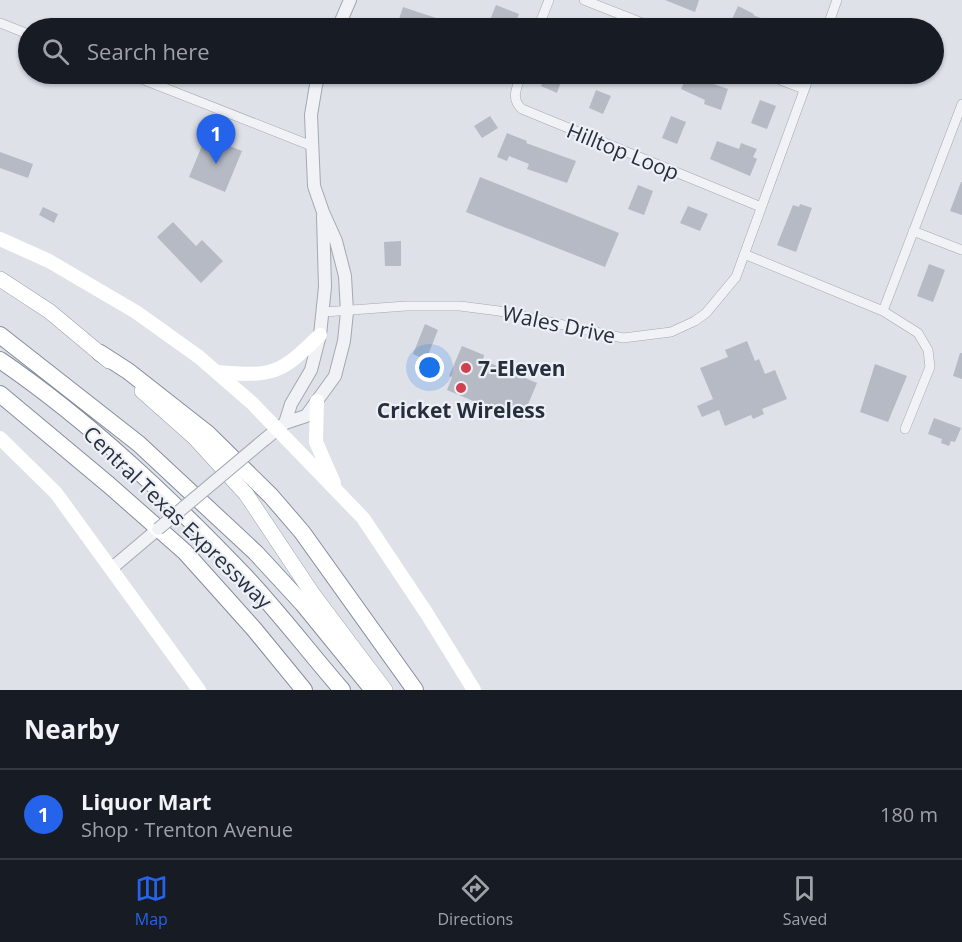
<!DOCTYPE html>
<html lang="en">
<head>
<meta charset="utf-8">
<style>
  :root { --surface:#171b24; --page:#242831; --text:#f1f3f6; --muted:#9ea1a6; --line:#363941; --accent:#2563eb }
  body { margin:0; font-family:"Open Sans",sans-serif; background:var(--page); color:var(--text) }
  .you { position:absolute; left:430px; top:368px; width:21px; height:21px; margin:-15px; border:4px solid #fff; border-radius:50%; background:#1a73e8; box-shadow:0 0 0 9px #1a73e833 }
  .badge { display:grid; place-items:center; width:39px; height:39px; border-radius:50%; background:var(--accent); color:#fff; font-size:20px; font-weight:700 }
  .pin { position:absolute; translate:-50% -50px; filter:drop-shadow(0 2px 3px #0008) }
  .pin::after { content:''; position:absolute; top:32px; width:21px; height:18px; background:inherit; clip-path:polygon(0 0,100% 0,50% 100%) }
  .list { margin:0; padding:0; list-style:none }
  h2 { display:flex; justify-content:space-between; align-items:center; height:78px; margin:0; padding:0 24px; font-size:26px }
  h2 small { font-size:20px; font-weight:400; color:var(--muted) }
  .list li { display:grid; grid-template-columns:39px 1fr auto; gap:18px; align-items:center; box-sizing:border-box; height:90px; padding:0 24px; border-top:2px solid var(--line) }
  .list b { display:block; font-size:22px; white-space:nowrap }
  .list p { margin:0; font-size:20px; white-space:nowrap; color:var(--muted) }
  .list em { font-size:20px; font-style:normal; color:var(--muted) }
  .icon { flex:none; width:33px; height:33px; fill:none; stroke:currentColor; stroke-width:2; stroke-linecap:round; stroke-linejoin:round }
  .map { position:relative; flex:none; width:962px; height:690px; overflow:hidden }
  .search { position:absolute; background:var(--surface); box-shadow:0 2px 4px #0004; left:18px; right:18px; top:18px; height:66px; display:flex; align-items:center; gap:15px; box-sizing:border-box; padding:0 21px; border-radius:33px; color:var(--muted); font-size:22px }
  .sheet { height:168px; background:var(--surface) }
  nav { display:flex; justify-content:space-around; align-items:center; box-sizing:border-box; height:84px; border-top:2px solid var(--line); background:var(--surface); font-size:16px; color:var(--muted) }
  nav a { display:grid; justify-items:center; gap:3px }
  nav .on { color:var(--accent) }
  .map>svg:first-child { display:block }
</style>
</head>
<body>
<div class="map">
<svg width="962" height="690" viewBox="0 0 962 690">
  <rect width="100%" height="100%" fill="#dee1e8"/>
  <!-- building -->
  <path fill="#b5bac4" d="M 665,0 L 699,0 L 695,12 Z
    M 496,5 L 519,14 L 513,28 L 490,20 Z
    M 738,6 L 754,14 L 753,15 L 786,28 L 728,28 Z
    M 403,7 L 436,18 L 433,28 L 396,28 Z
    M 546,74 L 564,74 L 557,93 L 541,86 Z
    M 688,74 L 696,74 L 704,77 L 702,80 L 728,89 L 721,110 L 704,104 L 705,100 L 681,89 Z
    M 596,90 L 611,96 L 603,114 L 589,108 Z
    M 760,100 L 776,106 L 767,129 L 751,123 Z
    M 490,116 L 498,128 L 482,138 L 474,126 Z
    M 671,116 L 686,122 L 677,144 L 662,138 Z
    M 507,133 L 527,141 L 526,143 L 576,161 L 567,183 L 527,169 L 529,164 L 509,156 L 507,161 L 497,157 Z
    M 206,136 L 242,151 L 225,192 L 189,177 Z
    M 717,141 L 739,149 L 741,143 L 757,149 L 753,157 L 757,159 L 750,176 L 710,159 Z
    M 0,152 L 33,164 L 28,178 L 0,168 Z
    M 480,177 L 619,233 L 605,267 L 466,212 Z
    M 961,182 L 962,182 L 962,215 L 950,211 Z
    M 638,185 L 653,191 L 644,215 L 628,209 Z
    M 800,204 L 812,208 L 796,252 L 777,245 L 793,205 L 799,207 Z
    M 688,206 L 708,214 L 700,231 L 680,223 Z
    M 43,207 L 58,214 L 54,223 L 39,215 Z
    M 173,222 L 196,246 L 202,240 L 223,261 L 201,283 L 157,237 Z
    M 401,241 L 401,266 L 385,266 L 384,242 Z
    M 929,264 L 945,270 L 933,302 L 917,296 Z
    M 425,324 L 438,330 L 426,360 L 413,354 Z
    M 747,341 L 755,361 L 759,359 L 765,374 L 775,370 L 787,399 L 762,409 L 764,414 L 753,419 L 751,415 L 725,426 L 719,410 L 702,417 L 697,406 L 713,399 L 700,368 L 728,357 L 725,350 Z
    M 462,346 L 484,355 L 483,360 L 537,383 L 521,421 L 447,390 L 452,377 L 449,376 Z
    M 960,353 L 962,353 L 962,379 L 953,376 Z
    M 875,364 L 907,376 L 888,422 L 860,412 Z
    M 934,418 L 961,428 L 955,442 L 951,441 L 949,446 L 941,443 L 942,439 L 928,434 Z"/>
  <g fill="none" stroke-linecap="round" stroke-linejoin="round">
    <!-- minor casing -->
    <g stroke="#a3a8b2" stroke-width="10">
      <path id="minor" d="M 584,0 L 655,28
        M 0,23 L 28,34
        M 538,28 L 549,0
        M 827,28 L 837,0
        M 129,74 L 312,146
        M 522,74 C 517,86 510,99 522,109 L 761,207
        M 765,74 L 804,89
        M 913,231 L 962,250
        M 744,254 L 883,311 L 918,333 L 928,350 L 930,367 L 905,429
        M 883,311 L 962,104
        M 324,312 L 406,306 L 460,306 L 499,311 L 623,338 L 671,332 L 695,321 L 706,313 L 736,277 L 810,74"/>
    </g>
    <!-- tertiary casing -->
    <g stroke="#a3a8b2" stroke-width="14">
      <path id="tertiary" d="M 338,28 L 350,0
        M 285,423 L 291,404 L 311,370 L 320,335 L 325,287 L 323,216
        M 264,440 L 285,423 L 306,416 L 335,376 L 344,341 L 347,312 L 345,276 L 336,241 L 323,212 L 314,186 L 311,115 L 316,85 L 320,74
        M 112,568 L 158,529"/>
    </g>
    <!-- primary casing -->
    <g stroke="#9da5b3" stroke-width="16">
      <path id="primary" d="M 0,279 L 49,311 L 109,361
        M 142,391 L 195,438 L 246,494 L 312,593 L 385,690"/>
    </g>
    <!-- motorway casing -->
    <g stroke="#858e9e" stroke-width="18">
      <path id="motorway" d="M 0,335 L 139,444 L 256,553 L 303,604 L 373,690
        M 100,353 L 128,371 L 207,433 L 271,496 L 302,532 L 415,690
        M 0,360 C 89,421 169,497 244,575 C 278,611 309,652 342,690
        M 0,394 L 109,485 L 185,552 L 254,629 L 304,690"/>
    </g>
    <!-- minor -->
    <use href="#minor" stroke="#f0f2f6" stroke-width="9"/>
    <!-- tertiary -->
    <use href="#tertiary" stroke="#f0f2f6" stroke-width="12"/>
    <!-- secondary -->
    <path stroke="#fff" stroke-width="14" d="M 0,239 L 49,261 L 136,312 L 199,357 L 252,403 L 363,518 L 427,614 L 474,690
      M 217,372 C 274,377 280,374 320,335
      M 317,401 L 316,442 L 334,483
      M 0,438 L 56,493 L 199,690"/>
    <!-- primary -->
    <use href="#primary" stroke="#fff" stroke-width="15"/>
    <!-- motorway -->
    <use href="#motorway" stroke="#fff" stroke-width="16"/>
    <!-- tertiary-bridge casing -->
    <g stroke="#a3a8b2" stroke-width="14" stroke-linecap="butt">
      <path id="tertiary-bridge" d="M 158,529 L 264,440"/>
    </g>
    <!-- tertiary-bridge -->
    <use href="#tertiary-bridge" stroke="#f0f2f6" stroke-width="12"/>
  </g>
  <!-- markers -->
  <g fill="#cf414e" stroke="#edf0f5" stroke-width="2">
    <circle cx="466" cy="368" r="6"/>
    <circle cx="461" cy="388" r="6"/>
  </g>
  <g text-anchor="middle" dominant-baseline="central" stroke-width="4.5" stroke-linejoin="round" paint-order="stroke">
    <!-- street labels -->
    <g font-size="21" fill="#272e3e" stroke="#edf0f5">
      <text transform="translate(623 151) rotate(22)">Hilltop Loop</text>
      <text transform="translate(559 324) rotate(12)">Wales Drive</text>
      <text transform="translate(178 517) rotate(44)">Central Texas Expressway</text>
    </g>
    <!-- poi labels -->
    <g font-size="21" font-weight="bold" fill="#272e3e" stroke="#edf0f5" text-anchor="start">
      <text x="478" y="368">7-Eleven</text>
      <text x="461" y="410" text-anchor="middle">Cricket Wireless</text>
    </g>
  </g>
</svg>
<div class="you"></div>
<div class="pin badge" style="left:216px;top:164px">1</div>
<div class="search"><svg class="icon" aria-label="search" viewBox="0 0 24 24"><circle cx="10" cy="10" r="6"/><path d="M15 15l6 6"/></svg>Search here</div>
</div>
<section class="sheet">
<h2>Nearby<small></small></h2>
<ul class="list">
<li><span class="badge">1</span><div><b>Liquor Mart</b><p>Shop · Trenton Avenue</p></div><em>180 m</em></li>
</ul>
</section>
<nav>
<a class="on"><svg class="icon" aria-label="map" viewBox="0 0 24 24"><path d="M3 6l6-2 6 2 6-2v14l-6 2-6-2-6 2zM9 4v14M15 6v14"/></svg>Map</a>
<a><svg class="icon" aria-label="directions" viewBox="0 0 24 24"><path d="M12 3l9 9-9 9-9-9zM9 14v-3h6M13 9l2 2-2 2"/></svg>Directions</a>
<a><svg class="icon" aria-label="saved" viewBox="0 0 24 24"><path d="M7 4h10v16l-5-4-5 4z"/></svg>Saved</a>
</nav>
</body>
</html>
